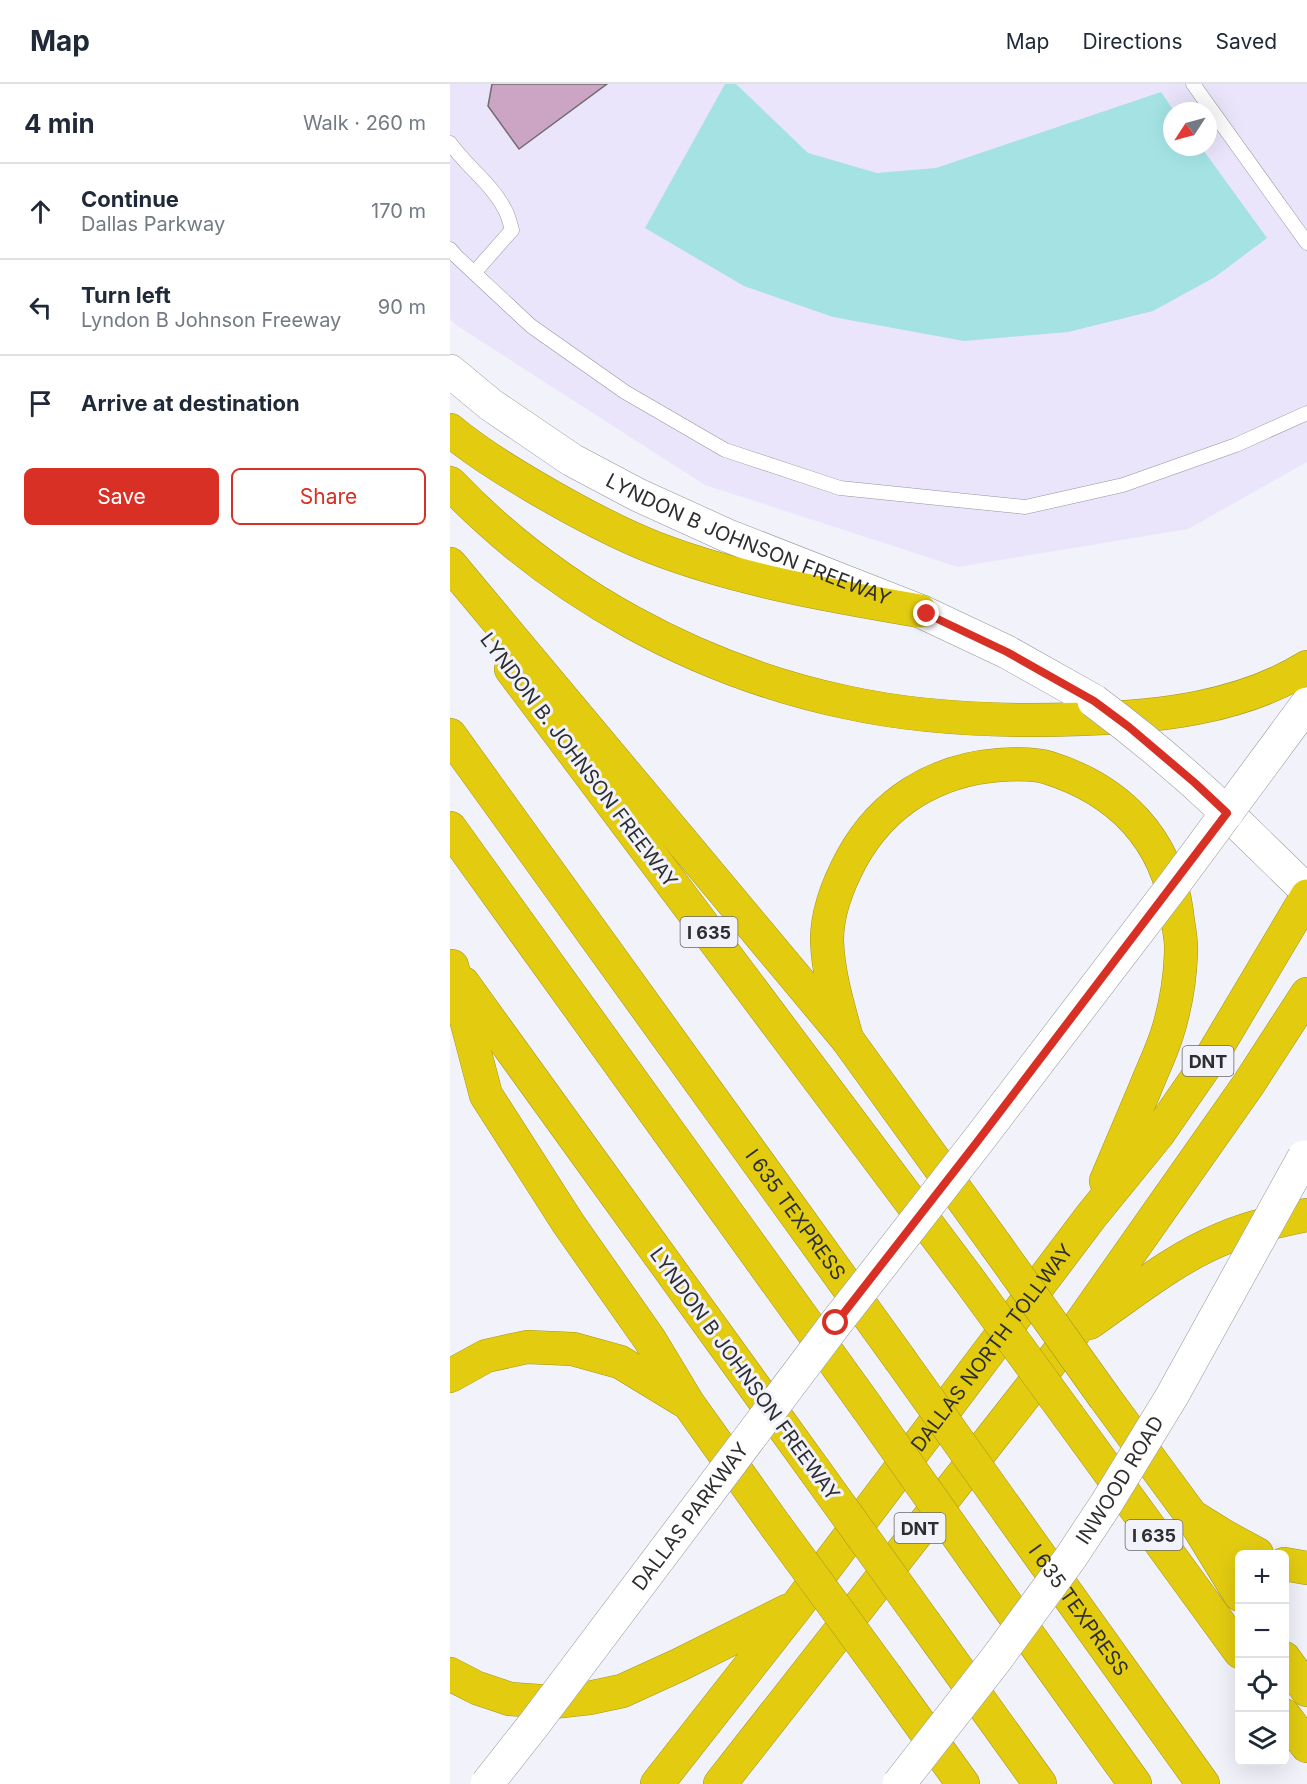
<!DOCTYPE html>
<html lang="en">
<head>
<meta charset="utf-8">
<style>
  :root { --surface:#fff; --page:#f6f6f7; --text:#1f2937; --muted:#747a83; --line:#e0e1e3; --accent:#d93025 }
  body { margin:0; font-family:Inter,sans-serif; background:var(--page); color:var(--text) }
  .controls { position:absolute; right:18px; bottom:18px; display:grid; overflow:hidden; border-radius:9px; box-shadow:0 6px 24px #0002 }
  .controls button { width:54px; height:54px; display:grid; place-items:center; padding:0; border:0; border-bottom:2px solid var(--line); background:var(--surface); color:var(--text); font:30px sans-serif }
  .compass { position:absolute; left:713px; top:18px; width:54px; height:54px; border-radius:50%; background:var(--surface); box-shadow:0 6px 24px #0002; rotate:234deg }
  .stop { position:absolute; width:18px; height:18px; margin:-14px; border:4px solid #d93025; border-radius:50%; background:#fff }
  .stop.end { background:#d93025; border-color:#fff; box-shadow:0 2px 6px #0008 }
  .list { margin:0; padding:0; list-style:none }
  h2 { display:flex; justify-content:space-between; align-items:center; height:78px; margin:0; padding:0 24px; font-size:26px }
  h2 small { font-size:20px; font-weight:400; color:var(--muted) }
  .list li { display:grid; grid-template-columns:39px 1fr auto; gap:18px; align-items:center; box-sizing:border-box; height:96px; padding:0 24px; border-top:2px solid var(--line) }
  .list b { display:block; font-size:22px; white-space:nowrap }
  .list p { margin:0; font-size:20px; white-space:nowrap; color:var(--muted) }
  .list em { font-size:20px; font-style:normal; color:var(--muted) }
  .actions { display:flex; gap:12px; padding:18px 24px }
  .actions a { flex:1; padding:14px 0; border:2px solid var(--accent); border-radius:9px; text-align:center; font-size:21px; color:var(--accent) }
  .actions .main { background:var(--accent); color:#fff }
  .icon { flex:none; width:33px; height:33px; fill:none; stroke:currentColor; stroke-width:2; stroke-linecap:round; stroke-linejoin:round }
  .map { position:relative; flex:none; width:857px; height:1700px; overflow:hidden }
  header { display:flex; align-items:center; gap:36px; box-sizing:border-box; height:84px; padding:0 30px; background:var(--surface); border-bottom:2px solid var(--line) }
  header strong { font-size:28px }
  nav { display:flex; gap:33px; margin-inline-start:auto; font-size:21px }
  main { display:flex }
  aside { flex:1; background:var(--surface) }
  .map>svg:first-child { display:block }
</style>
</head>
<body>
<header>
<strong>Map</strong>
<nav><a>Map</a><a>Directions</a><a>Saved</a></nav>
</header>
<main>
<aside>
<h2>4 min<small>Walk · 260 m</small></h2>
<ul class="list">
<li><svg class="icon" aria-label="ahead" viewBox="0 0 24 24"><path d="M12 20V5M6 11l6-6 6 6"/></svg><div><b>Continue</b><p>Dallas Parkway</p></div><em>170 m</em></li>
<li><svg class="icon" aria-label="left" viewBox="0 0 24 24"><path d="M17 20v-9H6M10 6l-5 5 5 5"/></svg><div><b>Turn left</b><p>Lyndon B Johnson Freeway</p></div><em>90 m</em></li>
<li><svg class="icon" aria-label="arrive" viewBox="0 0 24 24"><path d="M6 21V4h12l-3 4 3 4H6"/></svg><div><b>Arrive at destination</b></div></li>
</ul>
<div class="actions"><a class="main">Save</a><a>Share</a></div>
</aside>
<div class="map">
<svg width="857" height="1700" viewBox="0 0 857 1700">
  <rect width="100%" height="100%" fill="#f1f2fa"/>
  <!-- commercial -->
  <path fill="#eae5fb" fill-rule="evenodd" d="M 0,0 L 857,0 L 857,378 L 738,445 L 508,483 L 255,401 L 6,241 L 0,235 ZM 722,27 L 758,27 L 758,63 L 722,63 Z"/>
  <!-- water -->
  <path fill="#a4e2e4" d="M 275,0 L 286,0 L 358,69 L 427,89 L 486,84 L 711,8 L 724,27 L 722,27 L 722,63 L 751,63 L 817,154 L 765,193 L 703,227 L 618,248 L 514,257 L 383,233 L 294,202 L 195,144 Z"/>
  <!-- building -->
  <path fill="#cca5c4" stroke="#726c71" stroke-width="1.5" d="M 42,0 L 157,0 L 69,65 L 38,22 Z"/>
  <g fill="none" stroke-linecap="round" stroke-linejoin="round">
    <!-- service casing -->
    <g stroke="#94959c" stroke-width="15">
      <path id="service" d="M 743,0 L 857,159
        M 0,59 C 16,82 41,99 54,124 C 58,130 60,139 62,146 L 24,189
        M 0,165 L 6,172 L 81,242 L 175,308 L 275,366 L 390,404 L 575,423 L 673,401 L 786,361 L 857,329"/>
    </g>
    <!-- secondary casing -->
    <g stroke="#94959c" stroke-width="34">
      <g id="secondary">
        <path id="s1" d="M 0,287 L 41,321 L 122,376 L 188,411 L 276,451 L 470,527 L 557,568 L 644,617"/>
        <path d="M 777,729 L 857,807"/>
      </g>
    </g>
    <!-- motorway casing -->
    <g stroke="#a4951c" stroke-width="34">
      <g id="motorway">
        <path d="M 0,346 C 25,367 54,385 83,402 C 122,425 162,447 205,464 C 288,496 382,512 470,527"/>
        <path d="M 0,399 C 105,509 246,586 395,618 C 472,635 553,638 632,635 C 708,633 791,624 857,583"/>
        <path d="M 0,480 L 397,955 L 545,1160"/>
        <path d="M 61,585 L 517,1193"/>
        <path id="s2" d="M 0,651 L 449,1274"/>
        <path d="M 0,744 L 416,1322"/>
        <path d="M 2,882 L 36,1011 L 118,1139 L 200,1256 L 238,1319 L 325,1441"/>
        <path d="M 13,899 L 363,1384"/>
        <path d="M 397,955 C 388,922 378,890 377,856 C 377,829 389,798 402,774 C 433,718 485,686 549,681 C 564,680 584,679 599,684 C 669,706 717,755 727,829 C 728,842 732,856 731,869 C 730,896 725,925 717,950 C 711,969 702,987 695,1005 C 682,1036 669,1067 656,1097"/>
        <path d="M 639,1239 C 681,1210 725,1174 772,1155 C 800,1143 828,1137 857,1131"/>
        <path d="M 0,1292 L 36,1272 L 77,1263 L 123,1265 L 170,1278 L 234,1317"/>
        <path d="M 655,1314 L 741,1431 L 790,1511"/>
        <path d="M 619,1333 L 790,1568"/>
        <path id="s3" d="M 560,1430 L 753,1700"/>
        <path d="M 745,1434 L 774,1452 L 807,1470"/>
        <path d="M 524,1475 L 685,1700"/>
        <path d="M 834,1480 L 857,1484"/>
        <path d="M 476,1541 L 590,1700"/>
        <path d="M 834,1574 L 857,1606"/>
        <path d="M 0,1590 L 27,1604 L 60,1615 L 103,1618 L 139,1614 L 172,1607 L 229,1581 L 337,1527"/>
        <path d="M 437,1594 L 513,1700"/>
        <path d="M 834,1631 L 857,1662"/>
        <path id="s4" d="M 207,1700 L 346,1523 L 642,1131 L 708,1050 L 762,972 L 857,812"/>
        <path d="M 270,1700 L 623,1250 L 798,1001 L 857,910"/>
      </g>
    </g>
    <!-- service -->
    <use href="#service" stroke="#fff" stroke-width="14"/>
    <!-- secondary -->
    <use href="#secondary" stroke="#fff" stroke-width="33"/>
    <!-- motorway -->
    <use href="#motorway" stroke="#e3cc10" stroke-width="33"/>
    <!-- secondary-bridge casing -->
    <g stroke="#94959c" stroke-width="34" stroke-linecap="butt">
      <g id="secondary-bridge">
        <path d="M 644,617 C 691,652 735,689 777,729"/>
        <path id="s5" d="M 37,1700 L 85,1639 L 386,1239 L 527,1058 L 725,799 L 857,620"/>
        <path id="s6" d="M 449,1700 L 547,1574 L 621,1473 L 656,1420 L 722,1312 L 854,1073"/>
      </g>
    </g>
    <!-- motorway-bridge casing -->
    <g stroke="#a4951c" stroke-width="34" stroke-linecap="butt">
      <path id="motorway-bridge" d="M 545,1160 L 655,1314
        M 517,1193 L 619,1333
        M 449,1274 L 560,1430
        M 416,1322 L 524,1475
        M 363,1384 L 476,1541
        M 325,1441 L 437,1594"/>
    </g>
    <!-- secondary-bridge -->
    <use href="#secondary-bridge" stroke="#fff" stroke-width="33"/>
    <!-- motorway-bridge -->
    <use href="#motorway-bridge" stroke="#e3cc10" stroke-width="33"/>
  </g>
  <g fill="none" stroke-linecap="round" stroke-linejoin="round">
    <!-- route -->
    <path stroke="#d93025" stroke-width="8" d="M 386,1239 L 527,1058 L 777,729 L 745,699 L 679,643 L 644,617 L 557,568 L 477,530"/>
  </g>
  <g text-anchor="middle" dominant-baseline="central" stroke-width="6" stroke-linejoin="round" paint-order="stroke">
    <!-- shield labels -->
    <g fill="#f1f2fa" stroke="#68696d" stroke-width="1.5">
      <rect x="230.5" y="833" width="57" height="30" rx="4.5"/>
      <rect x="732.5" y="962" width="51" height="30" rx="4.5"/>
      <rect x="444.5" y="1429" width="51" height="30" rx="4.5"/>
      <rect x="675.5" y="1436" width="57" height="30" rx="4.5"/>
    </g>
    <g font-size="18" font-weight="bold" fill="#2e2e31">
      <text x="259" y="848">I 635</text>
      <text x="758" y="977">DNT</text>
      <text x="470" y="1444">DNT</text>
      <text x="704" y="1451">I 635</text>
    </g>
    <!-- street labels -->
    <g font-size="20" fill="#2e2e31" stroke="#f1f2fa">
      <text stroke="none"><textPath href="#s1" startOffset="345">LYNDON B JOHNSON FREEWAY</textPath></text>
      <text transform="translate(129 676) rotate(53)">LYNDON B. JOHNSON FREEWAY</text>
      <text stroke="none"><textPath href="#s2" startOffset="591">I 635 TEXPRESS</textPath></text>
      <text stroke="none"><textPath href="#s4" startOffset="550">DALLAS NORTH TOLLWAY</textPath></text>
      <text transform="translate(295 1290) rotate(54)">LYNDON B JOHNSON FREEWAY</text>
      <text stroke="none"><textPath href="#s6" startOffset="376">INWOOD ROAD</textPath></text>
      <text stroke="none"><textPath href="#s5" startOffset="336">DALLAS PARKWAY</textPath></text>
      <text stroke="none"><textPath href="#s3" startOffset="118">I 635 TEXPRESS</textPath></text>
    </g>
  </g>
</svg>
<div class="controls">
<button>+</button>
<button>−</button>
<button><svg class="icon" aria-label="locate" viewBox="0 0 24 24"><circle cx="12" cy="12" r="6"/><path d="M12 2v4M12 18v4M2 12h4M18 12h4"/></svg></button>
<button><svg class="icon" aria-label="layers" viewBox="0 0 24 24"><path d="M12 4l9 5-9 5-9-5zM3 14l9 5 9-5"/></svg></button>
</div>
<svg class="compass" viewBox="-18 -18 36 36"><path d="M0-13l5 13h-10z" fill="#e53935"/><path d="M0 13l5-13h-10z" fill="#747a83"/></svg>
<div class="stop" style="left:386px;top:1239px"></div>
<div class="stop end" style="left:477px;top:530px"></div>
</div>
</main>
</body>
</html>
